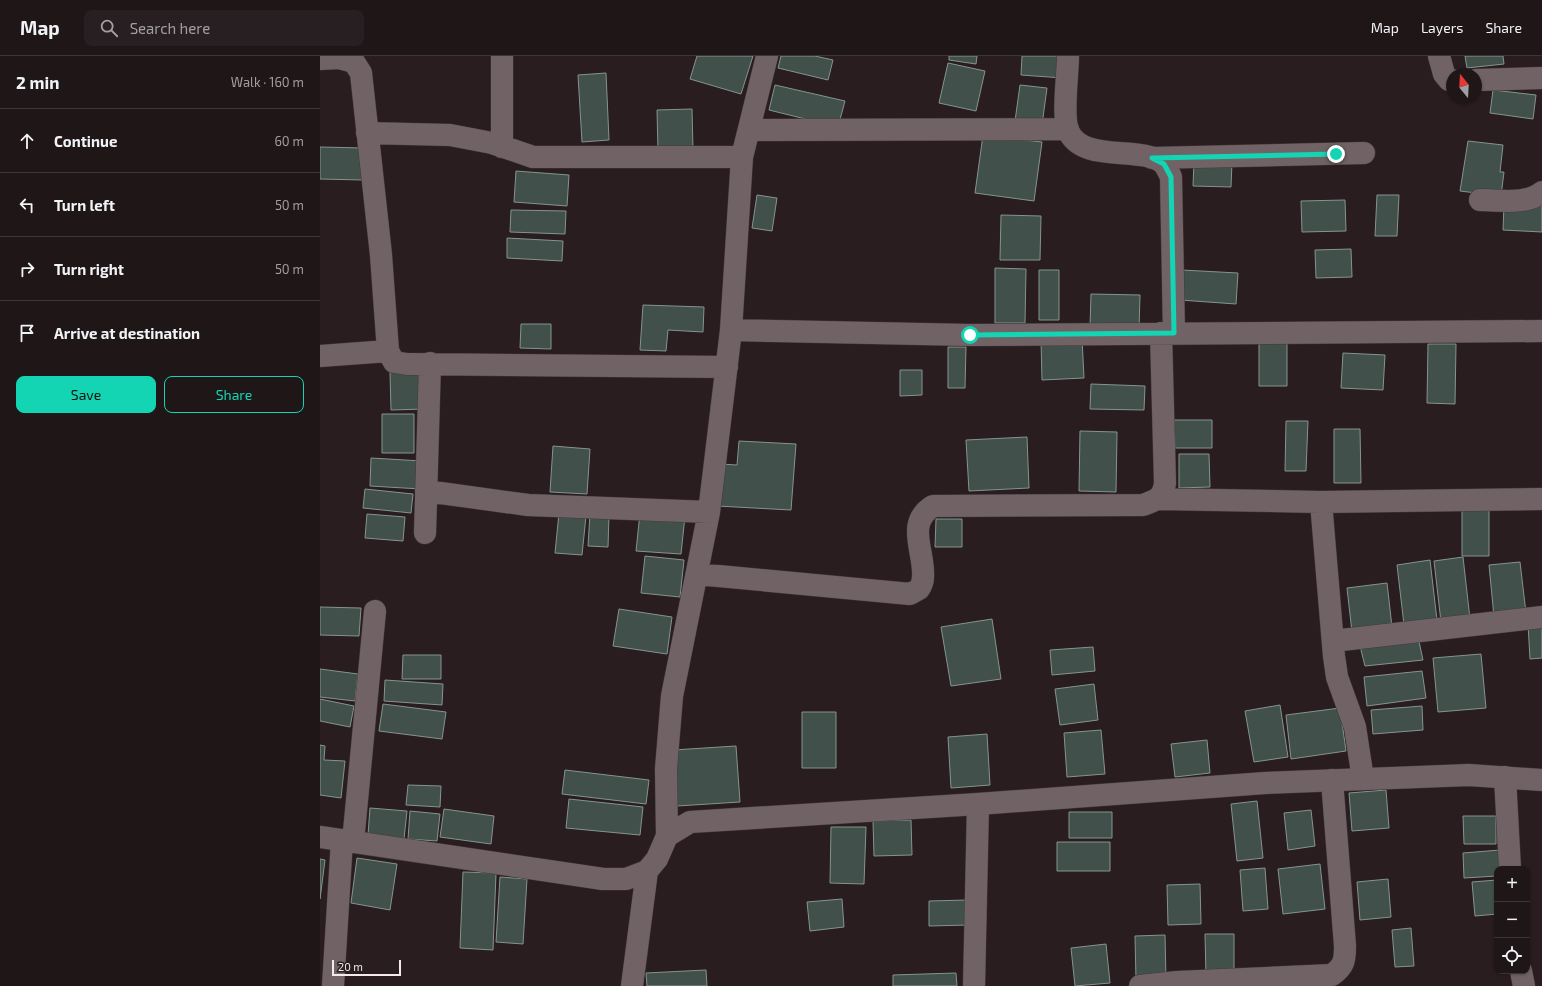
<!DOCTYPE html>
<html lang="en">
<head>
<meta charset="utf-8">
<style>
  :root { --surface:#1f1618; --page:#271f21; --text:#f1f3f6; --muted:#a19fa2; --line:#3c3537; --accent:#13d5b3 }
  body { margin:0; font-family:"Exo 2",sans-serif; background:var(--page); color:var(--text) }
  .controls { position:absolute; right:12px; bottom:12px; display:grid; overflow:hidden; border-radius:8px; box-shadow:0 1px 3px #0004 }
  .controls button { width:36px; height:36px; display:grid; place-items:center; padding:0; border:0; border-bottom:1px solid var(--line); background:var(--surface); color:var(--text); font:20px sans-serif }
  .compass { position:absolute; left:1126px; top:12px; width:36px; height:36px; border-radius:50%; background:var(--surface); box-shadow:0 1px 3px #0004; rotate:342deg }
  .scale { position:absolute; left:12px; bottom:10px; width:69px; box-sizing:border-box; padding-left:4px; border:2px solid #f2eaeb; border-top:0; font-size:11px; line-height:14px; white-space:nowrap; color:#f2eaeb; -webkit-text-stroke:3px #291d20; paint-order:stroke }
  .stop { position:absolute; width:12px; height:12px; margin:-9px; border:3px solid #13d5b3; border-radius:50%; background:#fff }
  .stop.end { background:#13d5b3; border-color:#fff; box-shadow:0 1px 4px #0008 }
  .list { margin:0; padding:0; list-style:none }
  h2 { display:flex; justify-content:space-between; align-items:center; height:52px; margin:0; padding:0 16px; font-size:17px }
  h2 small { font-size:13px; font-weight:400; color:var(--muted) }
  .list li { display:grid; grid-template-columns:26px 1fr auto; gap:12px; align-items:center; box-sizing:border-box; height:64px; padding:0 16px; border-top:1px solid var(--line) }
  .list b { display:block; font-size:15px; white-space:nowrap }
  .list em { font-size:13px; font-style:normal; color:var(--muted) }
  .actions { display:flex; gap:8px; padding:12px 16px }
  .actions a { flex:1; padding:9px 0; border:1px solid var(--accent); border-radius:8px; text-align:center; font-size:14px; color:var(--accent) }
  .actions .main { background:var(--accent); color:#111 }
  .icon { flex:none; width:22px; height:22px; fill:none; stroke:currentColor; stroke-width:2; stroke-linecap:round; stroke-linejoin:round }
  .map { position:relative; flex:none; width:1222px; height:930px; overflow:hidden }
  header { display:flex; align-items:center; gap:24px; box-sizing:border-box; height:56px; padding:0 20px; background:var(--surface); border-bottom:1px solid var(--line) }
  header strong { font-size:19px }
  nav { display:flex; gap:22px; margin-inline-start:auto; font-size:14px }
  .search { width:280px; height:36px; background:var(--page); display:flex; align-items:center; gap:10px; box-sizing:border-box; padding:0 14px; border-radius:8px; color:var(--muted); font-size:15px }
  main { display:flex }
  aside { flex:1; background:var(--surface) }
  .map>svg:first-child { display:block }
</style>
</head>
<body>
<header>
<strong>Map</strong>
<div class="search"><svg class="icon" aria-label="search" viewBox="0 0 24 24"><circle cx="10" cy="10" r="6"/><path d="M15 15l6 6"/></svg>Search here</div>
<nav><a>Map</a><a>Layers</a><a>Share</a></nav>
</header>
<main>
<aside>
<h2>2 min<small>Walk · 160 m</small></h2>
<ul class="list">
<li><svg class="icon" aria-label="ahead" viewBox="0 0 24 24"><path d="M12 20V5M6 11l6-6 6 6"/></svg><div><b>Continue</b></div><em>60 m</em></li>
<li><svg class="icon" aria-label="left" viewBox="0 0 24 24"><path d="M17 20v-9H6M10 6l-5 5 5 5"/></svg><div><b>Turn left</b></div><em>50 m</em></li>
<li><svg class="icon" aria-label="right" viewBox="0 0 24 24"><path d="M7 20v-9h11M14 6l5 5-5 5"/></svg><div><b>Turn right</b></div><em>50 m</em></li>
<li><svg class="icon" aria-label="arrive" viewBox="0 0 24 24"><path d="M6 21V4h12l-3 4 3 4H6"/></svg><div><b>Arrive at destination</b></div></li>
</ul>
<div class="actions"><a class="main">Save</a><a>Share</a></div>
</aside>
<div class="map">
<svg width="1222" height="930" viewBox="0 0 1222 930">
  <rect width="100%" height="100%" fill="#291d20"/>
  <!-- building -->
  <path fill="#42504c" stroke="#859490" d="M 377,0 L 433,0 L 421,38 L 370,23 Z
    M 461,0 L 495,0 L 513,4 L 508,24 L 458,12 Z
    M 629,0 L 657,0 L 656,8 L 629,4 Z
    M 702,0 L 745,0 L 743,22 L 701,19 Z
    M 1145,0 L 1183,0 L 1184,8 L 1147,12 Z
    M 628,7 L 665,15 L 656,55 L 619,47 Z
    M 286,17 L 289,84 L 262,86 L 258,19 Z
    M 455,29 L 525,45 L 518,71 L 449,54 Z
    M 700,29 L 727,32 L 722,69 L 695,65 Z
    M 1173,34 L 1216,39 L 1213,63 L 1170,57 Z
    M 372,53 L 373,94 L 338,95 L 337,54 Z
    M 663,79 L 722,86 L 714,145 L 655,137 Z
    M 1148,85 L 1183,89 L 1180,116 L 1184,116 L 1181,140 L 1140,135 Z
    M 0,91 L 44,92 L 43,124 L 0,123 Z
    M 874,105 L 912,106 L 911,131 L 873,130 Z
    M 196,115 L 249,119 L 247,150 L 194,146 Z
    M 437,139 L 457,142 L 452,175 L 432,172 Z
    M 1057,139 L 1079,139 L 1077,180 L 1055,180 Z
    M 1025,144 L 1026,175 L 982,176 L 981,145 Z
    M 1184,148 L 1222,149 L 1222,176 L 1183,174 Z
    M 191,154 L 246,155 L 245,178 L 190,176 Z
    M 681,159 L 721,160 L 720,204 L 680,204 Z
    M 187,182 L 243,185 L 242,205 L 187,202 Z
    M 1031,193 L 1032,221 L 996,222 L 995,194 Z
    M 675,212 L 706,213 L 705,267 L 675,267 Z
    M 719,214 L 739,214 L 739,264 L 719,264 Z
    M 862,214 L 918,217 L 916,248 L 860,244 Z
    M 771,238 L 820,239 L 819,272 L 770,270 Z
    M 323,249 L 384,251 L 383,276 L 348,274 L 346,295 L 320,294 Z
    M 201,268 L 231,268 L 231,293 L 200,292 Z
    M 762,282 L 764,322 L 722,324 L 721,284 Z
    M 967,286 L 967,330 L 939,330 L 939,287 Z
    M 1108,288 L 1136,288 L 1135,348 L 1107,347 Z
    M 628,291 L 646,291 L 645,332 L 628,332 Z
    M 1023,297 L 1065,299 L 1063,334 L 1021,332 Z
    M 580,314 L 602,314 L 602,339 L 580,340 Z
    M 105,315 L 106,353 L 71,354 L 70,316 Z
    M 771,328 L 825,330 L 824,354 L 770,353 Z
    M 62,358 L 94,358 L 94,397 L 62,397 Z
    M 854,364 L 892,364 L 892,392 L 855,392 Z
    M 966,365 L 988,365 L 986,415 L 965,415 Z
    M 1014,373 L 1040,373 L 1041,427 L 1014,427 Z
    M 760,375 L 797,376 L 796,436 L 759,435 Z
    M 707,381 L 709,432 L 649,435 L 646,384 Z
    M 419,385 L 476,388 L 471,454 L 397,450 L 400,408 L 417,409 Z
    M 233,390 L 270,393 L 267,438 L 230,436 Z
    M 859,398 L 889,398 L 890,431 L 859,432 Z
    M 51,402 L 102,405 L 101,433 L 50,430 Z
    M 45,433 L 93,438 L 91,457 L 43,452 Z
    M 1142,448 L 1169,448 L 1169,500 L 1142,500 Z
    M 239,457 L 266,460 L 262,499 L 235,497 Z
    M 320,457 L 365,460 L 361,498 L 316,495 Z
    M 47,458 L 85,461 L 83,485 L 45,482 Z
    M 270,458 L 289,459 L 288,491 L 268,490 Z
    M 616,463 L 642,463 L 642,491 L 615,491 Z
    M 325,500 L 364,504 L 360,541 L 321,537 Z
    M 1143,501 L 1150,563 L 1121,566 L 1114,505 Z
    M 1110,504 L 1117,564 L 1084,569 L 1077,509 Z
    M 1200,506 L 1206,557 L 1174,561 L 1169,509 Z
    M 1067,527 L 1072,571 L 1032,576 L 1027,532 Z
    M 0,551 L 41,552 L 39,580 L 0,579 Z
    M 299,553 L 352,561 L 347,598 L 293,590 Z
    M 672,563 L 681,623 L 631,630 L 621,571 Z
    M 1222,567 L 1222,602 L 1210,603 L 1208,568 Z
    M 1098,581 L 1103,604 L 1045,610 L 1040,590 Z
    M 773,591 L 775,615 L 732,619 L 730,594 Z
    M 1161,598 L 1166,652 L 1118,656 L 1113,602 Z
    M 83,599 L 121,599 L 121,623 L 82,623 Z
    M 0,613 L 38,618 L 35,645 L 0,641 Z
    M 1102,615 L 1106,642 L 1047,650 L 1044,621 Z
    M 65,624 L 123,628 L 122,649 L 64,645 Z
    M 774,628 L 778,664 L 740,669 L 735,633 Z
    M 0,643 L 34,650 L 30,671 L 0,665 Z
    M 63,648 L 126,656 L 122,683 L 59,675 Z
    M 960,649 L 968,701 L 934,706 L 925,655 Z
    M 1102,650 L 1103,674 L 1053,678 L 1051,654 Z
    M 1020,652 L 1026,695 L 971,703 L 966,659 Z
    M 482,656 L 516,656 L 516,712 L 482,712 Z
    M 781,674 L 785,718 L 747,721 L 744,677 Z
    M 667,678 L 670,729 L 631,732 L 628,681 Z
    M 887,684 L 890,717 L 855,721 L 851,688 Z
    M 0,689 L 5,690 L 4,704 L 25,705 L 21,742 L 0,739 Z
    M 416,690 L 420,746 L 357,750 L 353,694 Z
    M 245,714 L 329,724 L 326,748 L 242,738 Z
    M 88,729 L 121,730 L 120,751 L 86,749 Z
    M 1066,734 L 1069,772 L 1032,775 L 1029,737 Z
    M 249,743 L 323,751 L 320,779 L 246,772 Z
    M 937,745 L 943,802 L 917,805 L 911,748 Z
    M 50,752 L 87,755 L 84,783 L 48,779 Z
    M 124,753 L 174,760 L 171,788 L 120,781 Z
    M 991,754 L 995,790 L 968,794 L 964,757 Z
    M 90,755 L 120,758 L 117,785 L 88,783 Z
    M 749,756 L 792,756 L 792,782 L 749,782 Z
    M 1143,760 L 1176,760 L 1176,788 L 1144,788 Z
    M 591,764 L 592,799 L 554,800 L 553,765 Z
    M 511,771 L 546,771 L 544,828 L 510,827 Z
    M 737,786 L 790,786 L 790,815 L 737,815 Z
    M 1180,794 L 1181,813 L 1177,813 L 1177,820 L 1144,822 L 1143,797 Z
    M 37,802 L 77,808 L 70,854 L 31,847 Z
    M 0,803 L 5,804 L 0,843 Z
    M 1000,808 L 1005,853 L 963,858 L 958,813 Z
    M 945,812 L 948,853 L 923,855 L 920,814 Z
    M 143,816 L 176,817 L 173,894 L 140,892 Z
    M 180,821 L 207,823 L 203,888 L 176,886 Z
    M 1068,823 L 1071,861 L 1040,864 L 1037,826 Z
    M 1177,824 L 1177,858 L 1155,860 L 1152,826 Z
    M 880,828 L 881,868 L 848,869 L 847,829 Z
    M 522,843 L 524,871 L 490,875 L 487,846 Z
    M 648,844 L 649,869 L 609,870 L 609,845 Z
    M 1091,872 L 1094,910 L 1075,911 L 1072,874 Z
    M 885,878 L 914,878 L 914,921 L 886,921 Z
    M 845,879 L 846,924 L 816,924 L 815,880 Z
    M 786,888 L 790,927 L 755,930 L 751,892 Z
    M 386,914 L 387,930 L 327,930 L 326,917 Z
    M 636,917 L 637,930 L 573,930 L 573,919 Z"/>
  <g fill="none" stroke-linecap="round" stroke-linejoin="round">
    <!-- minor casing -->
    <g stroke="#423a3b" stroke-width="23">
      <path id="minor" d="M 182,0 L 182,91
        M 748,0 C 748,18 742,59 748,74 C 761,108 821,89 843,107 C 846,110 849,117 851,121 L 854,277
        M 1119,0 L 1124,18 L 1129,24 L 1132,24
        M 0,3 L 19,2 L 34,6 L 41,17 L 61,199 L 68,295 L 74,306 L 87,308 L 407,311
        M 1156,24 L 1222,22
        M 429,74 L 748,73
        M 47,77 L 130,79 L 172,87 L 213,101 L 422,101
        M 832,102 L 1044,97
        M 1160,144 C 1179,144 1207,149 1222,136
        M 411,274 L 650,279 L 1222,275
        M 0,300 L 68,295
        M 106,435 L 208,449 L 389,456
        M 839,443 L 1001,446 L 1222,443
        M 1001,446 L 1014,600 L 1017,621 L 1035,671 L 1043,723
        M 105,477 L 110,307
        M 377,518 L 590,538 L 599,533 C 601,530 603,525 603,521 C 605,496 585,467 613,450 L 823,449 C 837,444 843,442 845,427 L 841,277
        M 1013,585 L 1222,561
        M 1185,721 L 1190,813
        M 347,780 L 346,713 L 352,640 L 389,456 L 411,274 L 422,101 L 447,0
        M 33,786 L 55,555
        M 1201,915 L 1204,930
        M 13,930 L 22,784
        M 654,930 L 658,748
        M 820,930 L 857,926 L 1012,919 C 1024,910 1025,905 1025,890 L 1012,724"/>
    </g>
    <!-- tertiary casing -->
    <g stroke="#423a3b" stroke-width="23">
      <path id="tertiary" d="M 0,781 L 283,823 L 306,823 L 327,815 L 337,803 L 347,780 L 370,766 L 658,748 L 945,727 L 1149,719 L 1222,724
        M 312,930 L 327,815"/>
    </g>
    <!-- minor -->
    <use href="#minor" stroke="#716365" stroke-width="22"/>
    <!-- tertiary -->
    <use href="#tertiary" stroke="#716365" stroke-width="22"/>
  </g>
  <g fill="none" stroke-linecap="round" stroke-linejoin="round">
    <!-- route -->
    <path stroke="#13d5b3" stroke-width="5" d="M 650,279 L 854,277 L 851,121 L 844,108 L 832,102 L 1016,98"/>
  </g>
</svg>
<div class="controls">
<button>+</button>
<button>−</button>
<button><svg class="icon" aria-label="locate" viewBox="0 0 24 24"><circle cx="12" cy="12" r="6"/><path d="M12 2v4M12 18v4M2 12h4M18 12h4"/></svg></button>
</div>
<svg class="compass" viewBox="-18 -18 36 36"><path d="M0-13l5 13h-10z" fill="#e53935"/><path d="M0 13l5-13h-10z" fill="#a19fa2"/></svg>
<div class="scale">20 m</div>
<div class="stop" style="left:650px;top:279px"></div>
<div class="stop end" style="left:1016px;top:98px"></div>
</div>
</main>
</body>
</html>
